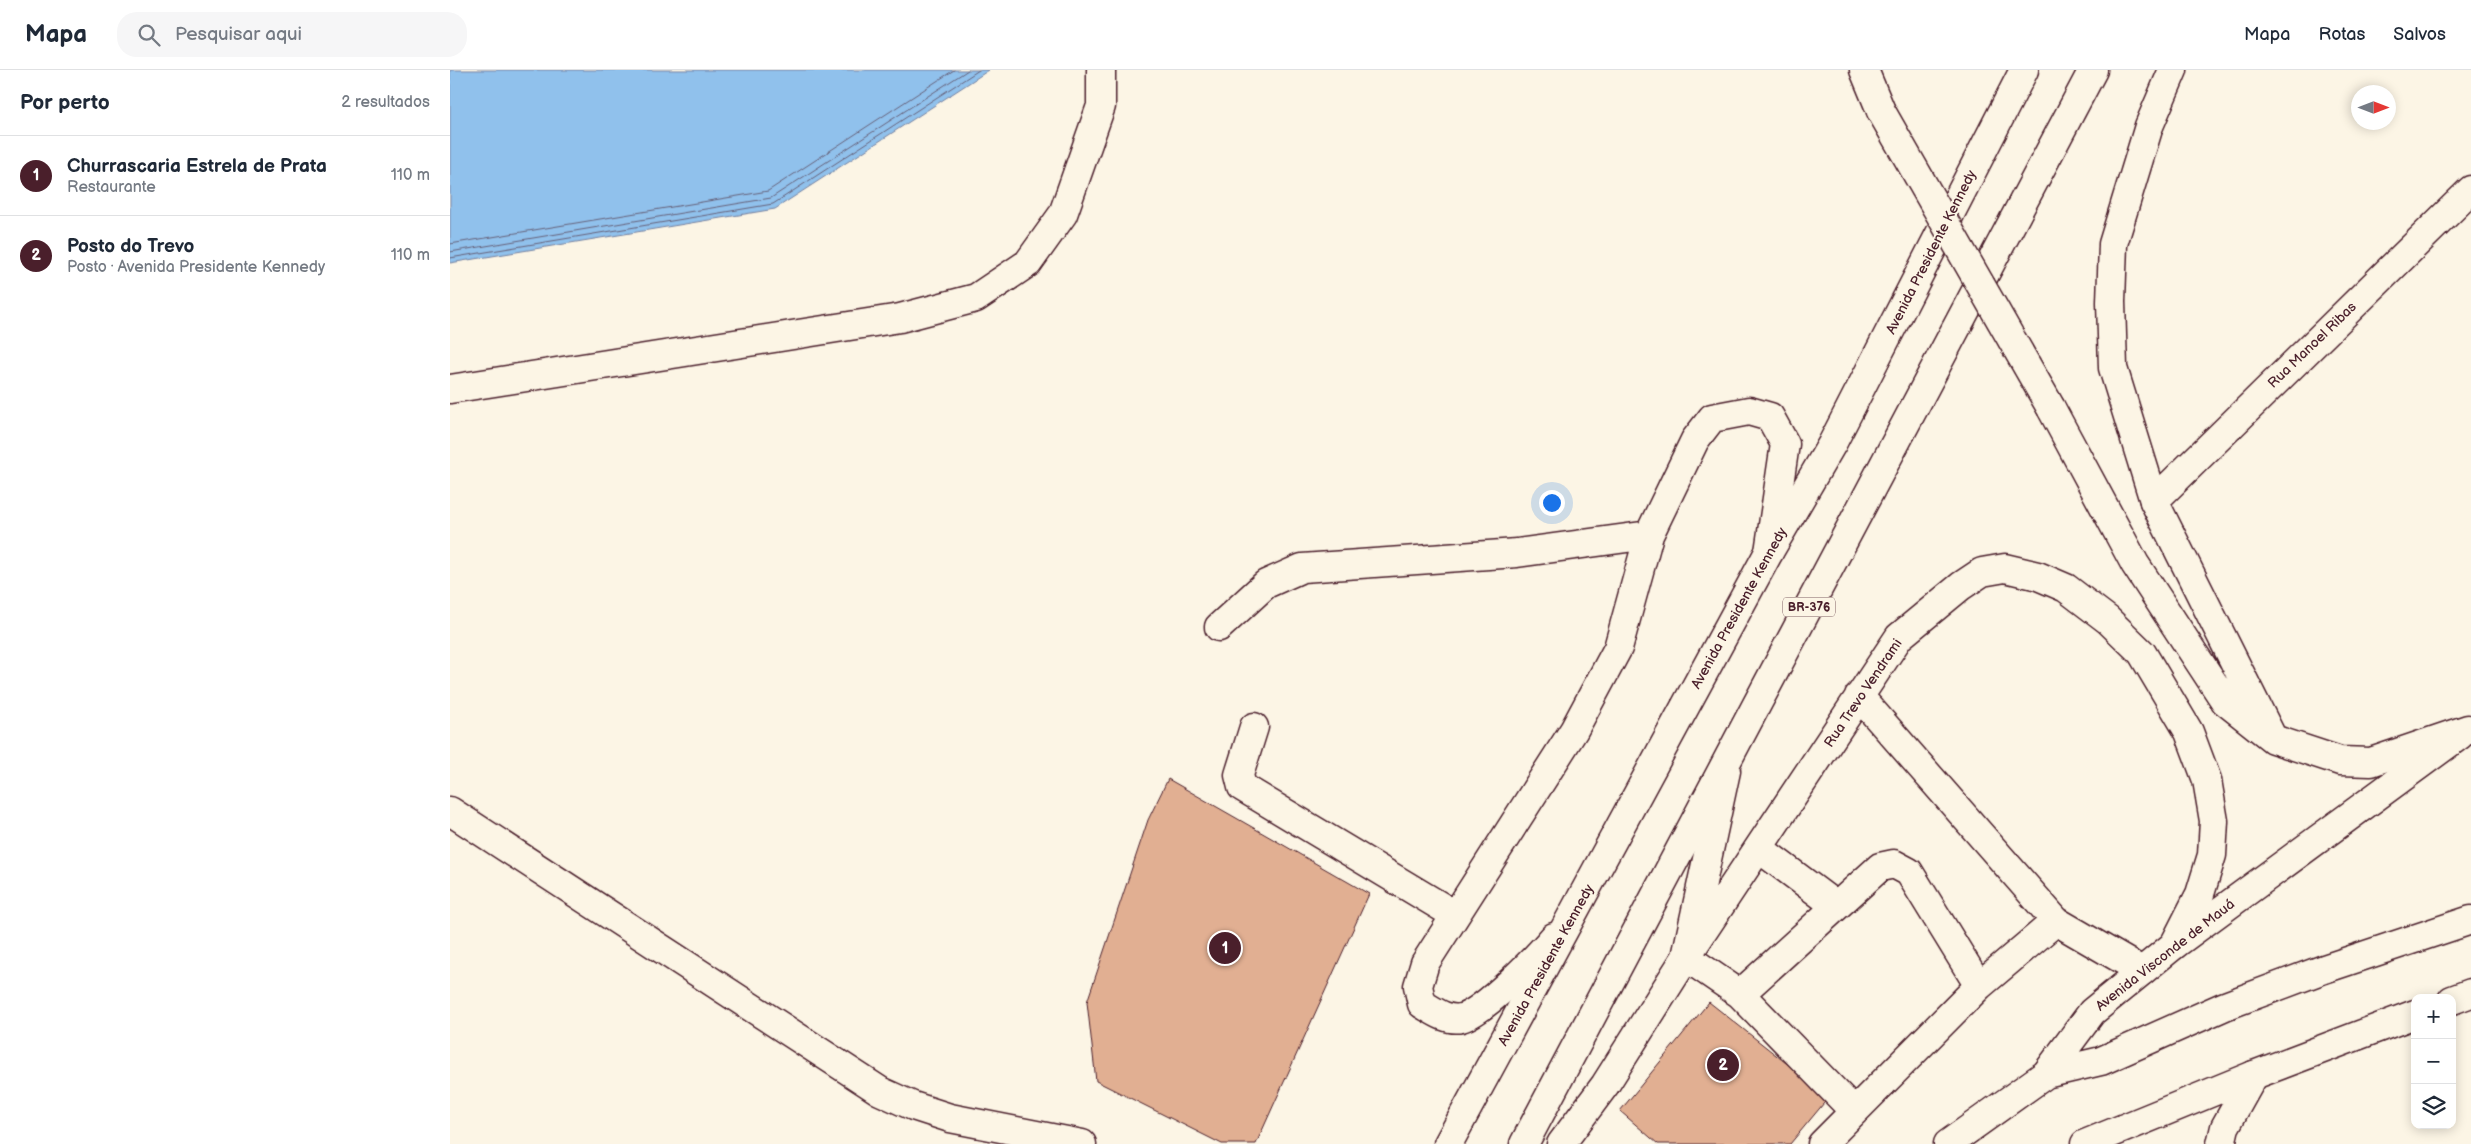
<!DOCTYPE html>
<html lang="pt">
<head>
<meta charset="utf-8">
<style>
  :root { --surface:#fff; --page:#f6f6f7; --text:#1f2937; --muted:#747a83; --line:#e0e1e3; --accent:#4a1f2b }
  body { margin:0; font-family:"Balsamiq Sans",sans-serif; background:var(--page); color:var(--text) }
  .controls { position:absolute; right:15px; bottom:15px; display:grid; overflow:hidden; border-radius:10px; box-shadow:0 2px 12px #0003 }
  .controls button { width:45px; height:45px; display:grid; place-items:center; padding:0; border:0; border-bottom:1px solid var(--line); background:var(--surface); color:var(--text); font:25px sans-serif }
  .compass { position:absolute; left:1901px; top:15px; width:45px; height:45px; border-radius:50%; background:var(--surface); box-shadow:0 2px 12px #0003; rotate:90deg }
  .you { position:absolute; left:1101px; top:432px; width:18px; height:18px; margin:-12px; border:4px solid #fff; border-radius:50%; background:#1a73e8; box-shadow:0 0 0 8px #1a73e833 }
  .badge { display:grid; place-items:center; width:32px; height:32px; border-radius:50%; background:var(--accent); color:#fff; font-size:16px; font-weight:700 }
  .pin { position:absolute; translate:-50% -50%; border:2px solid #fff; box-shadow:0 1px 5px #0006 }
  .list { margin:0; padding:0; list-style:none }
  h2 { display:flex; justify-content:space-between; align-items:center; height:65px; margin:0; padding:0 20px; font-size:21px }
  h2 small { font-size:16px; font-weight:400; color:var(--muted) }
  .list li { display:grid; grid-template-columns:32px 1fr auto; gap:15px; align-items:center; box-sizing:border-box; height:80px; padding:0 20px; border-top:1px solid var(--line) }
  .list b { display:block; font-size:19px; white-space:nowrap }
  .list p { margin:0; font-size:16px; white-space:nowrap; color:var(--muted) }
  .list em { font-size:16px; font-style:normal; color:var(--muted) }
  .icon { flex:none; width:28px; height:28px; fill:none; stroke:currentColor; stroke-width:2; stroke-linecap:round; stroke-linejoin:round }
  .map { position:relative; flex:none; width:2021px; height:1074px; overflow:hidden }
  header { display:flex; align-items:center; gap:30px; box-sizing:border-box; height:70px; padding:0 25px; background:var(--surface); border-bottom:1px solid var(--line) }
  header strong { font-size:24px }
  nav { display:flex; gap:28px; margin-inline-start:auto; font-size:18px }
  .search { width:350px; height:45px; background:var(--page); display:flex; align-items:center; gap:12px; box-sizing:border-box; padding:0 18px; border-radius:20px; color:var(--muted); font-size:19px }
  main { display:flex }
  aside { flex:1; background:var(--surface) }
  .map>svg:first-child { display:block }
</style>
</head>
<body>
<header>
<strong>Mapa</strong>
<div class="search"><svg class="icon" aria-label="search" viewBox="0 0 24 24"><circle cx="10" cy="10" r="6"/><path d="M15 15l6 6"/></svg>Pesquisar aqui</div>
<nav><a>Mapa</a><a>Rotas</a><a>Salvos</a></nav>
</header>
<main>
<aside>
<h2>Por perto<small>2 resultados</small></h2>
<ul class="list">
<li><span class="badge">1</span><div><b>Churrascaria Estrela de Prata</b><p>Restaurante</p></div><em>110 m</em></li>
<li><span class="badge">2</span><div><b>Posto do Trevo</b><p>Posto · Avenida Presidente Kennedy</p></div><em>110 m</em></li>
</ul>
</aside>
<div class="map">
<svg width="2021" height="1074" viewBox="0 0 2021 1074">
  <rect width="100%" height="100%" fill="#fcf5e5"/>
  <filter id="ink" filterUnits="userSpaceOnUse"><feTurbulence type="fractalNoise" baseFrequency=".02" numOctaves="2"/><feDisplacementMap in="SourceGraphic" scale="10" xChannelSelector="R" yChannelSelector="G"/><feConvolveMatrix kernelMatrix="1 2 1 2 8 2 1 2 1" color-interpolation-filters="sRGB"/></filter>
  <g filter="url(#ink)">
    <!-- water -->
    <path fill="#90c1ec" stroke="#74809f" d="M 0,0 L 539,0 L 325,139 L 0,193 Z"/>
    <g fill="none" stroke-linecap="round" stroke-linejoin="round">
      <!-- shore -->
      <path stroke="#666078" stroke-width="1" d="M 0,174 L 318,121 L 504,0
        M 0,182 L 321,128 L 518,0
        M 0,188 L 323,134 L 529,0"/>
    </g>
    <!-- building -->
    <path fill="#e1af92" stroke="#4a1f2b" d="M 718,709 L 919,824 L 806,1074 L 772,1074 L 646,1011 L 637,932 L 698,750 Z
      M 1259,932 L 1379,1027 L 1340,1074 L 1208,1074 L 1170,1041 Z"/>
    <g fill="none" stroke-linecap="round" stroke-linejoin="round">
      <!-- minor casing -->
      <g stroke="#4a1f2b" stroke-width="31">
        <path id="minor" d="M 0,319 L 450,248 L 526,228 L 578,193 L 613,144 L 651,36 L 651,0
          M 1704,431 L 2021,120
          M 769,557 L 816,514 L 852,498 L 1067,483 L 1199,465
          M 1409,626 L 1606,851 L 1692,901
          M 804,657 L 789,705 L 792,717 L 1005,845
          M 0,741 L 430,1021 L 463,1036 L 500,1048 L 632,1074
          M 1310,779 L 1386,836
          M 1104,867 C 1088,886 1034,942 1011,948 C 997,951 984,941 972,934 L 968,916 L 975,893 L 1124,660 L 1168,578 L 1199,465 L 1245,370 L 1262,348 L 1299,341 L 1320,347 L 1335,374 L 1319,482
          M 1236,887 L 1449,567 L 1511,516 L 1532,502 L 1555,498 L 1588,506 L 1616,518 L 1658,550 L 1692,583 L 1739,662 L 1757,710 L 1764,751 L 1762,785 L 1750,824 L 1724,875
          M 1236,887 L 1290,924 L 1404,1041
          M 1290,924 L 1430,797 L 1444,794 L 1459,802 L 1529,916
          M 1111,1074 L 1155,1015 L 1236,887 L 1276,701
          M 1372,1074 L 1529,916 L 1606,851
          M 1771,1074 L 1775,1057 L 1804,1005"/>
      </g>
      <!-- major casing -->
      <g stroke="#4a1f2b" stroke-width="31">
        <path id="major" d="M 1596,1004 L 1651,991 L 1775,936 L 1874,899 L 2021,850
          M 1498,1074 L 1596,1004 L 1642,942 L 1724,875 L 2010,665"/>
      </g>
      <!-- highway casing -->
      <g stroke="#4a1f2b" stroke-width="31">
        <path id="highway" d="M 1414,0 L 1431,41
          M 1723,0 L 1699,56 L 1663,174 L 1661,232 L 1663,298 L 1704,431 L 1823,669
          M 1601,338 L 1685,494 L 1775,631 L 1823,669 L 1890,691 L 1921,692 L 2018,659
          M 2002,930 L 2021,923
          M 998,1074 L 1319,482 L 1382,374 L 1574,0
          M 1074,1074 L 1643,0
          M 1635,1074 L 1804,1005 L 1965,944"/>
      </g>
      <!-- minor -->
      <use href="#minor" stroke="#fcf5e5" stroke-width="28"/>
      <!-- major -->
      <use href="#major" stroke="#fcf5e5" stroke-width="28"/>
      <!-- highway -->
      <use href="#highway" stroke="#fcf5e5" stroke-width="28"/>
      <!-- highway-bridge casing -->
      <g stroke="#4a1f2b" stroke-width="31" stroke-linecap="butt">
        <path id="highway-bridge" d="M 1431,41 L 1601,338"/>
      </g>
      <!-- highway-bridge -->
      <use href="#highway-bridge" stroke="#fcf5e5" stroke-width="28"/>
    </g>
  </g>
  <g text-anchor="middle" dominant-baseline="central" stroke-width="4" stroke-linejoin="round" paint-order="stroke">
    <!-- shield labels -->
    <rect fill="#fcf5e5" stroke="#7f5f63" stroke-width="1" x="1333" y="527.5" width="52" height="19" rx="4"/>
    <g font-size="12" font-weight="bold" fill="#4a1f2b">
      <text x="1359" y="537">BR-376</text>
    </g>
    <!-- street labels -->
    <g font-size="14" fill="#4a1f2b" stroke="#fcf5e5">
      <text transform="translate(1481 182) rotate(-63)">Avenida Presidente Kennedy</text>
      <text transform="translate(1862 275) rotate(-44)">Rua Manoel Ribas</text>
      <text transform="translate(1289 538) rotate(-61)">Avenida Presidente Kennedy</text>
      <text transform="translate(1413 623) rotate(-56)">Rua Trevo Vendrami</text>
      <text transform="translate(1715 885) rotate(-38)">Avenida Visconde de Mauá</text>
      <text transform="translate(1096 895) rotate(-61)">Avenida Presidente Kennedy</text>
    </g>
  </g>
</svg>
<div class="controls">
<button>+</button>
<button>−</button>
<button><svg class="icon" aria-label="layers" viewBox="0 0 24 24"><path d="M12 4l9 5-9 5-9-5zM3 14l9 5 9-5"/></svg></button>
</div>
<svg class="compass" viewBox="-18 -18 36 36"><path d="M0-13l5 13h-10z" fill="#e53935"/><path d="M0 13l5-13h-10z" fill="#747a83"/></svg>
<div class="you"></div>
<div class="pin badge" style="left:775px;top:878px">1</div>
<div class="pin badge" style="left:1273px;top:995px">2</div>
</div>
</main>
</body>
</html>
